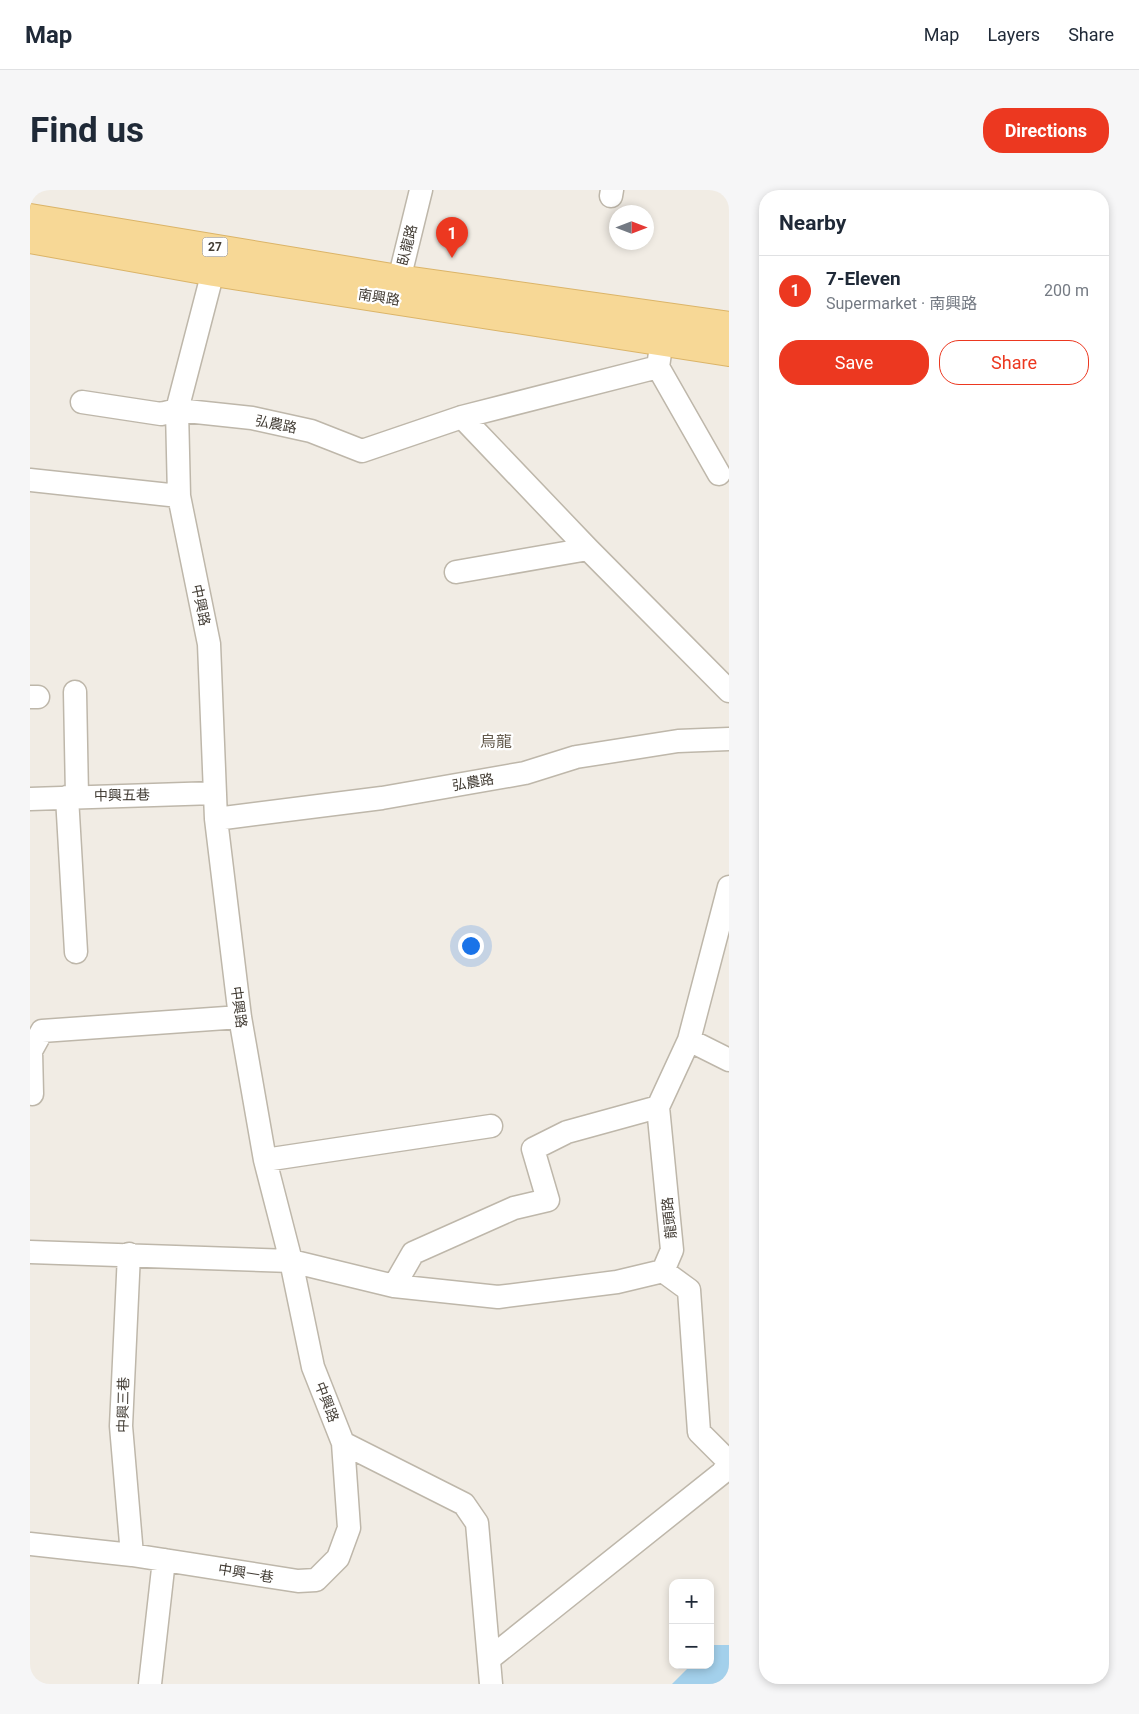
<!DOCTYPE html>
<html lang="en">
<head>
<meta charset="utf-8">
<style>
  :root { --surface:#fff; --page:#f6f6f7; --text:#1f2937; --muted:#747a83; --line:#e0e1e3; --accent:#ec3820 }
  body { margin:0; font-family:Roboto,"Noto Sans TC",sans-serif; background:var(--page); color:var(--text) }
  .controls { position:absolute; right:15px; bottom:15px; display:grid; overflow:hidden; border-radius:10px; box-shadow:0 2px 8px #0003 }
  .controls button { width:45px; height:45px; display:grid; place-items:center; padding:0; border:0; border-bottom:1px solid var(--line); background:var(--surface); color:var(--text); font:25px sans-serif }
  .compass { position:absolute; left:579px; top:15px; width:45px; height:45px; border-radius:50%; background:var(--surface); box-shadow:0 2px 8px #0003; rotate:90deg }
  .you { position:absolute; left:440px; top:755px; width:18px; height:18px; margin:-12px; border:4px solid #fff; border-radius:50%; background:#1a73e8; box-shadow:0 0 0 8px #1a73e833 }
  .badge { display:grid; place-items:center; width:32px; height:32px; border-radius:50%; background:var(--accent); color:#fff; font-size:16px; font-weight:700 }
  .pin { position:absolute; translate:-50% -41px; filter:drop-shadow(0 1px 2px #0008) }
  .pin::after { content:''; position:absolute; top:26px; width:18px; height:15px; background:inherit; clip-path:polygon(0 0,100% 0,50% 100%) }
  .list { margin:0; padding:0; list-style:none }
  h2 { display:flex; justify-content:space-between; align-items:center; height:65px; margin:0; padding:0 20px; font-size:21px }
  h2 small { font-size:16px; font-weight:400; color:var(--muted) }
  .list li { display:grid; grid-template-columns:32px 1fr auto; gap:15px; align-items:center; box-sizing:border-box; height:70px; padding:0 20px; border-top:1px solid var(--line) }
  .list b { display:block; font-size:19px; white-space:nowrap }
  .list p { margin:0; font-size:16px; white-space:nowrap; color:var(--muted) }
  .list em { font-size:16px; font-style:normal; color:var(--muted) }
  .actions { display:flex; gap:10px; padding:15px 20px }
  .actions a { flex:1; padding:11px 0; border:1px solid var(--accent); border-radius:20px; text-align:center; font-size:18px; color:var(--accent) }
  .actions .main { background:var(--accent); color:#fff }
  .map { position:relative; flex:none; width:699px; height:1494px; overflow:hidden; border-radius:20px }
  header { display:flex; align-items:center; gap:30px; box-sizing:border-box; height:70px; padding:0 25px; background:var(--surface); border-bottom:1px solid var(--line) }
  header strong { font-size:24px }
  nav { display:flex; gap:28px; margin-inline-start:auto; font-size:18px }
  .intro { display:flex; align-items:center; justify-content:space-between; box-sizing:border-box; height:120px; padding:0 30px }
  h1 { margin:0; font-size:35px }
  .button { padding:12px 22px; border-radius:20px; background:var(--accent); color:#fff; font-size:18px; font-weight:700 }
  main { display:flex; gap:30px; padding:0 30px }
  aside { flex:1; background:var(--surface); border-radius:20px; box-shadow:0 2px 8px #0003 }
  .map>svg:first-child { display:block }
</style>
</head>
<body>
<header>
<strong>Map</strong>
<nav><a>Map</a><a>Layers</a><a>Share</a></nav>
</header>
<div class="intro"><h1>Find us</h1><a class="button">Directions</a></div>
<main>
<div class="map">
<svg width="699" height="1494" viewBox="0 0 699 1494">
  <rect width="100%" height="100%" fill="#f1ece4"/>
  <!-- water -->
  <path fill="#a3d0eb" d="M 682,1455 L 699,1455 L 699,1494 L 642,1494 L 661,1475 L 680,1475 L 680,1457 Z"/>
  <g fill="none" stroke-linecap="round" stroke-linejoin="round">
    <!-- minor casing -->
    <g stroke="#beb7aa" stroke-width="25">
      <path id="minor" d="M 581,6 L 582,0
        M 187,66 L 147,220 L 149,306 L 179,454 L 186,629 L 210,827 L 235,970 L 261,1071 L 283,1177 L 313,1253 L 434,1314 L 447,1333 L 461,1494
        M 365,106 L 391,0
        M 630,163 L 628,177 L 689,284
        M 52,212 L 131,224 L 147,220 L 222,228 L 281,241 L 332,261 L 432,227 L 628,177
        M 432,227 L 558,359 L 699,501
        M 0,290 L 149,306
        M 426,382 L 558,359
        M 45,502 L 47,606
        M 0,507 L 8,507
        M 37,607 L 46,762
        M 0,609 L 185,603
        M 186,629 L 352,608 L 495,583 L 546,567 L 648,551 L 699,549
        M 659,850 L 699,870
        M 2,904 L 1,861 L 12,841 L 210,827
        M 235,970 L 461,936
        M 0,1062 L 261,1071 L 364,1096 L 468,1107 L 587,1092 L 633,1081 L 642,1060 L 628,917 L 659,850 L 699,697
        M 99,1064 L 91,1236 L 102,1365
        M 633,1081 L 659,1100 L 669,1242 L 699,1272
        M 364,1096 L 383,1063 L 484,1018 L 518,1010 L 503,959 L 537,942 L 628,917
        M 0,1354 L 102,1365 L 268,1391 L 286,1390 L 308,1368 L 319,1338 L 313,1253
        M 459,1469 L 692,1283 L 699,1273
        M 120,1494 L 134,1370"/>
    </g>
    <!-- major casing -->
    <g stroke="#dbb468" stroke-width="30">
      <path id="major" d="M 0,28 L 368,89 L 699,136
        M 0,49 L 184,82 L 699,162"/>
    </g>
    <!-- minor -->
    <use href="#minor" stroke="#fff" stroke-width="22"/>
    <!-- major -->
    <use href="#major" stroke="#f7d896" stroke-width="28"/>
  </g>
  <g text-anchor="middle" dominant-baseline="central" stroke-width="4.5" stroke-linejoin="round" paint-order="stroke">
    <!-- shield labels -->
    <rect fill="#fff" stroke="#7b7671" stroke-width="1" x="172.5" y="47.5" width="25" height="19" rx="4"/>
    <g font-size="12" font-weight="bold" fill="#423c34">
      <text x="185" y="57">27</text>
    </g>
    <!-- street labels -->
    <g font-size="14" fill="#423c34" stroke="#fff">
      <text transform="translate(377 55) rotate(-76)">臥龍路</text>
      <text transform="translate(349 107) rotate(9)">南興路</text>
      <text transform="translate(246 234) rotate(11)">弘農路</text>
      <text transform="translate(171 415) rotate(78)">中興路</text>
      <text transform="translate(443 592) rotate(-10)">弘農路</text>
      <text transform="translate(92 605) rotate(-1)">中興五巷</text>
      <text transform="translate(209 817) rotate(82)">中興路</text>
      <text transform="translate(639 1028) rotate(-96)">龍頭路</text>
      <text transform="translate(297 1212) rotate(69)">中興路</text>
      <text transform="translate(93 1215) rotate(-89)">中興三巷</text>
      <text transform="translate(216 1383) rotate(9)">中興一巷</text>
    </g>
    <!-- quarter labels -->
    <g font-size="16" fill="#645a4c" stroke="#fff">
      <text x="466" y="551">烏龍</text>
    </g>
  </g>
</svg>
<div class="controls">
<button>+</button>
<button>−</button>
</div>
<svg class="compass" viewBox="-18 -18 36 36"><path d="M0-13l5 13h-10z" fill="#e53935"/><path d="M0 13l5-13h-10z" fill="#747a83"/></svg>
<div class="you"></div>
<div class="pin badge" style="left:422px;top:68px">1</div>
</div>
<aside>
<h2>Nearby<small></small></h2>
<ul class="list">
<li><span class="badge">1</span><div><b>7-Eleven</b><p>Supermarket · 南興路</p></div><em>200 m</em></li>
</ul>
<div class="actions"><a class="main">Save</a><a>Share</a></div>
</aside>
</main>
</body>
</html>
